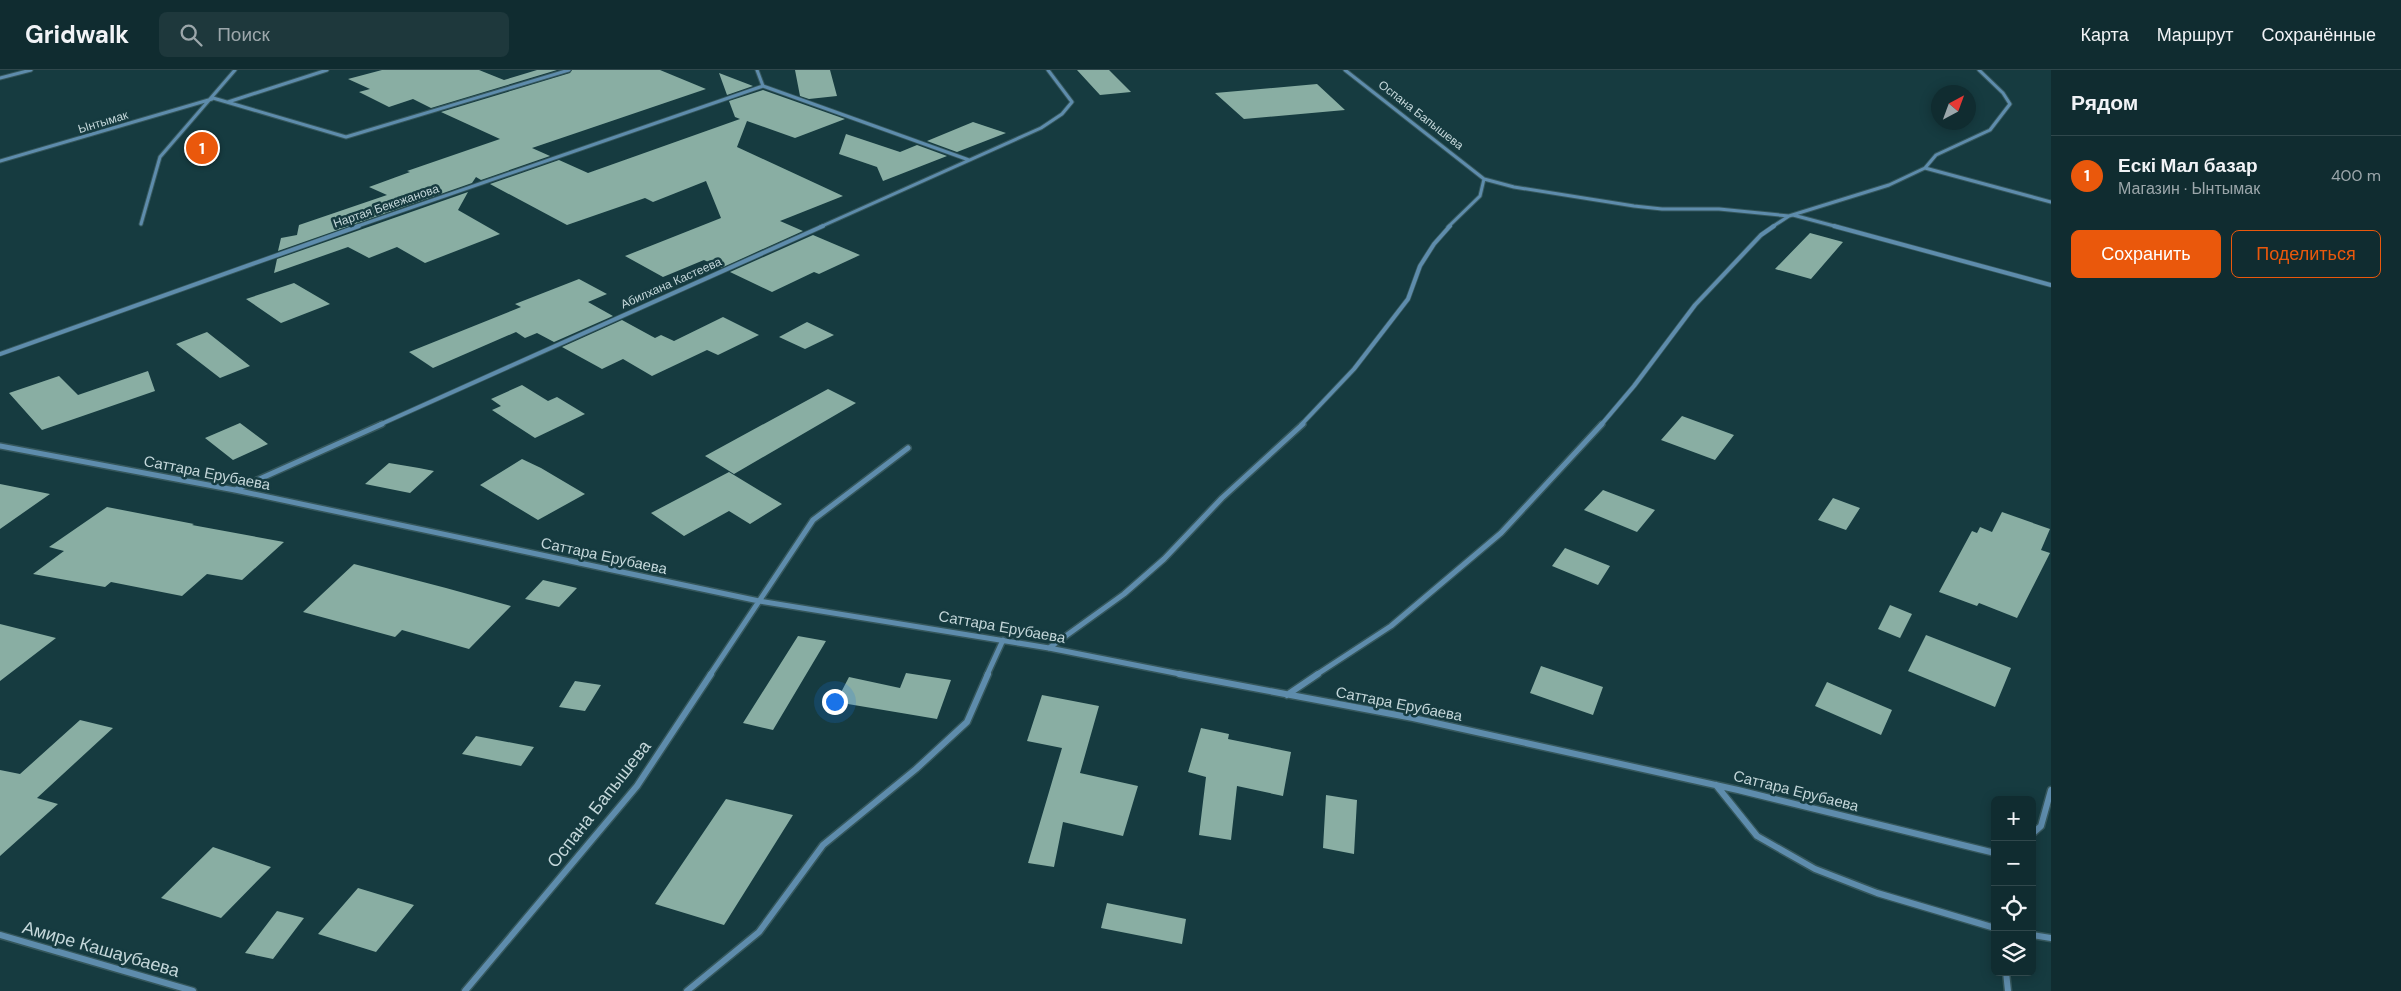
<!DOCTYPE html>
<html lang="ru">
<head>
<meta charset="utf-8">
<style>
  :root { --surface:#102c30; --page:#1e383c; --text:#f1f3f6; --muted:#9ca7ab; --line:#30484c; --accent:#ea580c }
  body { margin:0; font-family:"DM Sans",sans-serif; background:var(--page); color:var(--text) }
  .controls { position:absolute; right:15px; bottom:15px; display:grid; overflow:hidden; border-radius:8px; box-shadow:0 2px 12px #0003 }
  .controls button { width:45px; height:45px; display:grid; place-items:center; padding:0; border:0; border-bottom:1px solid var(--line); background:var(--surface); color:var(--text); font:25px sans-serif }
  .compass { position:absolute; left:1931px; top:15px; width:45px; height:45px; border-radius:50%; background:var(--surface); box-shadow:0 2px 12px #0003; rotate:41deg }
  .you { position:absolute; left:834px; top:631px; width:18px; height:18px; margin:-12px; border:4px solid #fff; border-radius:50%; background:#1a73e8; box-shadow:0 0 0 8px #1a73e833 }
  .badge { display:grid; place-items:center; width:32px; height:32px; border-radius:50%; background:var(--accent); color:#fff; font-size:16px; font-weight:700 }
  .pin { position:absolute; translate:-50% -50%; border:2px solid #fff; box-shadow:0 1px 5px #0006 }
  .list { margin:0; padding:0; list-style:none }
  h2 { display:flex; justify-content:space-between; align-items:center; height:65px; margin:0; padding:0 20px; font-size:21px }
  h2 small { font-size:16px; font-weight:400; color:var(--muted) }
  .list li { display:grid; grid-template-columns:32px 1fr auto; gap:15px; align-items:center; box-sizing:border-box; height:80px; padding:0 20px; border-top:1px solid var(--line) }
  .list b { display:block; font-size:19px; white-space:nowrap }
  .list p { margin:0; font-size:16px; white-space:nowrap; color:var(--muted) }
  .list em { font-size:16px; font-style:normal; color:var(--muted) }
  .actions { display:flex; gap:10px; padding:15px 20px }
  .actions a { flex:1; padding:11px 0; border:1px solid var(--accent); border-radius:8px; text-align:center; font-size:18px; color:var(--accent) }
  .actions .main { background:var(--accent); color:#fff }
  .icon { flex:none; width:28px; height:28px; fill:none; stroke:currentColor; stroke-width:2; stroke-linecap:round; stroke-linejoin:round }
  .map { position:relative; flex:none; width:2051px; height:921px; overflow:hidden }
  header { display:flex; align-items:center; gap:30px; box-sizing:border-box; height:70px; padding:0 25px; background:var(--surface); border-bottom:1px solid var(--line) }
  header strong { font-size:24px }
  nav { display:flex; gap:28px; margin-inline-start:auto; font-size:18px }
  .search { width:350px; height:45px; background:var(--page); display:flex; align-items:center; gap:12px; box-sizing:border-box; padding:0 18px; border-radius:8px; color:var(--muted); font-size:19px }
  main { display:flex }
  aside { flex:1; background:var(--surface) }
  .map>svg:first-child { display:block }
</style>
</head>
<body>
<header>
<strong>Gridwalk</strong>
<div class="search"><svg class="icon" aria-label="search" viewBox="0 0 24 24"><circle cx="10" cy="10" r="6"/><path d="M15 15l6 6"/></svg>Поиск</div>
<nav><a>Карта</a><a>Маршрут</a><a>Сохранённые</a></nav>
</header>
<main>
<div class="map">
<svg width="2051" height="921" viewBox="0 0 2051 921">
  <rect width="100%" height="100%" fill="#163b40"/>
  <!-- building -->
  <path fill="#89aea3" d="M 382,0 L 479,0 L 504,10 L 537,0 L 557,0 L 431,38 L 413,29 L 389,37 L 359,22 L 370,19 L 348,9 Z
    M 572,0 L 660,0 L 706,19 L 532,78 L 550,86 L 481,110 L 476,107 L 472,113 L 278,181 L 281,168 L 297,165 L 299,155 L 387,125 L 369,117 L 410,102 L 407,101 L 500,69 L 441,42 L 570,3 Z
    M 795,0 L 830,0 L 837,26 L 809,29 L 800,26 Z
    M 1077,0 L 1109,0 L 1131,22 L 1100,25 Z
    M 719,3 L 753,16 L 727,25 Z
    M 1317,14 L 1345,40 L 1244,49 L 1215,23 Z
    M 763,20 L 845,49 L 795,68 L 747,51 L 737,77 L 843,126 L 780,151 L 803,161 L 721,198 L 704,190 L 663,207 L 625,186 L 721,148 L 706,111 L 653,132 L 645,128 L 567,155 L 490,114 L 559,90 L 588,103 L 740,49 L 735,47 L 729,31 Z
    M 973,52 L 1006,63 L 957,82 L 927,71 Z
    M 846,64 L 900,82 L 917,75 L 947,86 L 883,111 L 877,97 L 839,84 Z
    M 468,122 L 458,140 L 500,164 L 425,193 L 397,177 L 369,188 L 348,177 L 274,203 L 277,189 Z
    M 1810,163 L 1843,172 L 1811,209 L 1775,199 Z
    M 813,165 L 860,185 L 819,204 L 814,202 L 772,222 L 730,202 Z
    M 579,209 L 607,224 L 588,232 L 613,246 L 554,272 L 537,263 L 525,268 L 516,262 L 433,298 L 409,282 L 521,237 L 515,234 Z
    M 294,213 L 330,234 L 281,253 L 246,229 Z
    M 723,247 L 759,265 L 718,285 L 707,280 L 652,306 L 623,289 L 602,299 L 562,277 L 622,250 L 655,268 L 661,265 L 674,271 Z
    M 807,252 L 834,265 L 805,279 L 779,267 Z
    M 207,262 L 250,296 L 220,308 L 176,274 Z
    M 148,301 L 155,321 L 42,360 L 9,323 L 59,306 L 78,325 Z
    M 522,315 L 548,331 L 557,327 L 585,344 L 535,368 L 492,340 L 501,336 L 491,329 Z
    M 828,319 L 856,333 L 734,404 L 705,386 Z
    M 1682,346 L 1734,365 L 1715,390 L 1661,370 Z
    M 240,353 L 268,374 L 233,390 L 205,368 Z
    M 522,389 L 541,398 L 585,424 L 538,450 L 480,415 Z
    M 389,393 L 419,398 L 434,401 L 410,423 L 365,414 Z
    M 729,402 L 782,434 L 750,454 L 729,441 L 684,466 L 651,443 Z
    M 0,414 L 50,424 L 0,459 Z
    M 1603,420 L 1655,440 L 1637,462 L 1584,440 Z
    M 1833,428 L 1860,438 L 1846,460 L 1818,450 Z
    M 107,437 L 194,454 L 192,455 L 284,472 L 242,510 L 207,504 L 182,526 L 111,512 L 105,517 L 33,504 L 64,481 L 49,477 Z
    M 2002,442 L 2050,459 L 2041,480 L 2050,483 L 2017,548 L 1979,533 L 1977,536 L 1939,522 L 1972,461 L 1977,463 L 1980,457 L 1992,462 Z
    M 1565,478 L 1610,496 L 1598,515 L 1552,496 Z
    M 354,494 L 446,518 L 511,536 L 469,579 L 402,560 L 395,567 L 303,542 Z
    M 543,510 L 577,518 L 559,537 L 525,529 Z
    M 1890,535 L 1912,544 L 1900,568 L 1878,559 Z
    M 0,554 L 56,568 L 0,611 Z
    M 1926,565 L 2011,598 L 1995,637 L 1908,601 Z
    M 798,566 L 826,571 L 773,660 L 743,653 Z
    M 1541,596 L 1603,617 L 1593,645 L 1530,623 Z
    M 906,603 L 951,610 L 937,649 L 836,632 L 849,607 L 900,618 Z
    M 575,611 L 601,615 L 585,641 L 559,637 Z
    M 1827,612 L 1892,640 L 1881,665 L 1815,636 Z
    M 1042,625 L 1099,636 L 1080,703 L 1138,716 L 1123,766 L 1063,752 L 1054,797 L 1028,793 L 1062,678 L 1027,671 Z
    M 80,650 L 113,658 L 37,728 L 58,734 L 0,786 L 0,700 L 20,704 Z
    M 1201,658 L 1229,664 L 1228,669 L 1291,682 L 1283,726 L 1237,716 L 1231,770 L 1199,765 L 1206,707 L 1188,702 Z
    M 476,666 L 534,677 L 521,696 L 462,684 Z
    M 1326,725 L 1357,730 L 1354,784 L 1323,778 Z
    M 726,729 L 793,745 L 724,855 L 655,834 Z
    M 213,777 L 271,797 L 221,848 L 161,828 Z
    M 358,818 L 414,835 L 376,882 L 318,864 Z
    M 1107,833 L 1186,849 L 1182,874 L 1101,858 Z
    M 277,841 L 304,848 L 273,889 L 245,883 Z"/>
  <g fill="none" stroke-linecap="round" stroke-linejoin="round">
    <!-- street-far3 casing -->
    <g stroke="#35575c" stroke-width="5">
      <path id="street-far3" d="M 757,0 L 763,16
        M 1345,0 L 1484,109 L 1514,117 L 1634,136 L 1662,139 L 1719,139 L 1789,146
        M 0,8 L 31,0
        M 763,16 L 969,90
        M 213,28 L 346,67 L 569,0
        M 228,32 L 327,0
        M 0,91 L 212,29
        M 1925,98 L 2051,132
        M 1793,145 L 1838,157
        M 141,154 L 160,87 L 235,0
        M 355,157 L 763,16
        M 820,157 L 1041,58 L 1062,44 L 1072,32 L 1048,0
        M 1448,157 L 1480,126 L 1484,109
        M 1772,157 L 1789,146 L 1889,115 L 1925,98 L 1936,85 L 1990,60 L 2010,34 L 2003,23 L 1979,0"/>
    </g>
    <!-- street-far2 casing -->
    <g stroke="#35575c" stroke-width="5.5">
      <path id="street-far2" d="M 1834,156 L 2051,215
        M 0,284 L 359,156
        M 379,355 L 823,156
        M 1301,355 L 1354,299 L 1408,229 L 1420,196 L 1434,174 L 1450,156
        M 1601,355 L 1634,316 L 1695,235 L 1761,165 L 1774,156"/>
    </g>
    <!-- street-far1 casing -->
    <g stroke="#35575c" stroke-width="8">
      <path id="street-far1" d="M 0,376 L 235,420 L 759,531 L 1049,578 L 1185,605
        M 235,420 L 382,354
        M 1049,578 L 1124,524 L 1164,489 L 1222,428 L 1303,354
        M 710,605 L 813,450 L 908,378
        M 987,605 L 1003,570
        M 1316,605 L 1391,556 L 1501,463 L 1602,354"/>
    </g>
    <!-- street casing -->
    <g stroke="#35575c" stroke-width="9">
      <path id="street" d="M 1179,604 L 1413,648 L 1738,720 L 1995,783
        M 1287,625 L 1318,604
        M 1716,715 L 1757,766 L 1815,799 L 1877,823 L 1995,858
        M 2032,764 L 2041,756 L 2051,720
        M 0,865 L 193,921
        M 2032,865 L 2051,868
        M 2006,902 L 2008,921
        M 465,921 L 637,716 L 711,604
        M 687,921 L 759,862 L 823,775 L 916,699 L 967,652 L 988,604"/>
    </g>
    <!-- street-far3 -->
    <use href="#street-far3" stroke="#5e8cac" stroke-width="3"/>
    <!-- street-far2 -->
    <use href="#street-far2" stroke="#5e8cac" stroke-width="4"/>
    <!-- street-far1 -->
    <use href="#street-far1" stroke="#5e8cac" stroke-width="5"/>
    <!-- street -->
    <use href="#street" stroke="#5e8cac" stroke-width="6"/>
  </g>
  <g text-anchor="middle" dominant-baseline="central" stroke-width="5" stroke-linejoin="round" paint-order="stroke">
    <!-- far-street labels -->
    <g font-size="12" fill="#c4d7da" stroke="#163b40">
      <text transform="translate(1421 45) rotate(38)">Оспана Бапышева</text>
      <text transform="translate(103 52) rotate(-17)">Ынтымак</text>
      <text transform="translate(386 136) rotate(-19)">Нартая Бекежанова</text>
      <text transform="translate(671 213) rotate(-24)">Абилхана Кастеева</text>
    </g>
    <!-- street labels -->
    <g font-size="15" fill="#c4d7da" stroke="#163b40">
      <text transform="translate(207 403) rotate(11)">Саттара Ерубаева</text>
      <text transform="translate(604 486) rotate(12)">Саттара Ерубаева</text>
      <text transform="translate(1002 557) rotate(10)">Саттара Ерубаева</text>
      <text transform="translate(1399 634) rotate(11)">Саттара Ерубаева</text>
      <text transform="translate(1796 721) rotate(14)">Саттара Ерубаева</text>
    </g>
    <!-- near-street labels -->
    <g font-size="18" fill="#c4d7da" stroke="#163b40">
      <text transform="translate(599 734) rotate(-52)">Оспана Бапышева</text>
      <text transform="translate(101 879) rotate(16)">Амире Кашаубаева</text>
    </g>
  </g>
</svg>
<div class="controls">
<button>+</button>
<button>−</button>
<button><svg class="icon" aria-label="locate" viewBox="0 0 24 24"><circle cx="12" cy="12" r="6"/><path d="M12 2v4M12 18v4M2 12h4M18 12h4"/></svg></button>
<button><svg class="icon" aria-label="layers" viewBox="0 0 24 24"><path d="M12 4l9 5-9 5-9-5zM3 14l9 5 9-5"/></svg></button>
</div>
<svg class="compass" viewBox="-18 -18 36 36"><path d="M0-13l5 13h-10z" fill="#e53935"/><path d="M0 13l5-13h-10z" fill="#9ca7ab"/></svg>
<div class="you"></div>
<div class="pin badge" style="left:202px;top:78px">1</div>
</div>
<aside>
<h2>Рядом<small></small></h2>
<ul class="list">
<li><span class="badge">1</span><div><b>Ескі Мал базар</b><p>Магазин · Ынтымак</p></div><em>400 m</em></li>
</ul>
<div class="actions"><a class="main">Сохранить</a><a>Поделиться</a></div>
</aside>
</main>
</body>
</html>
